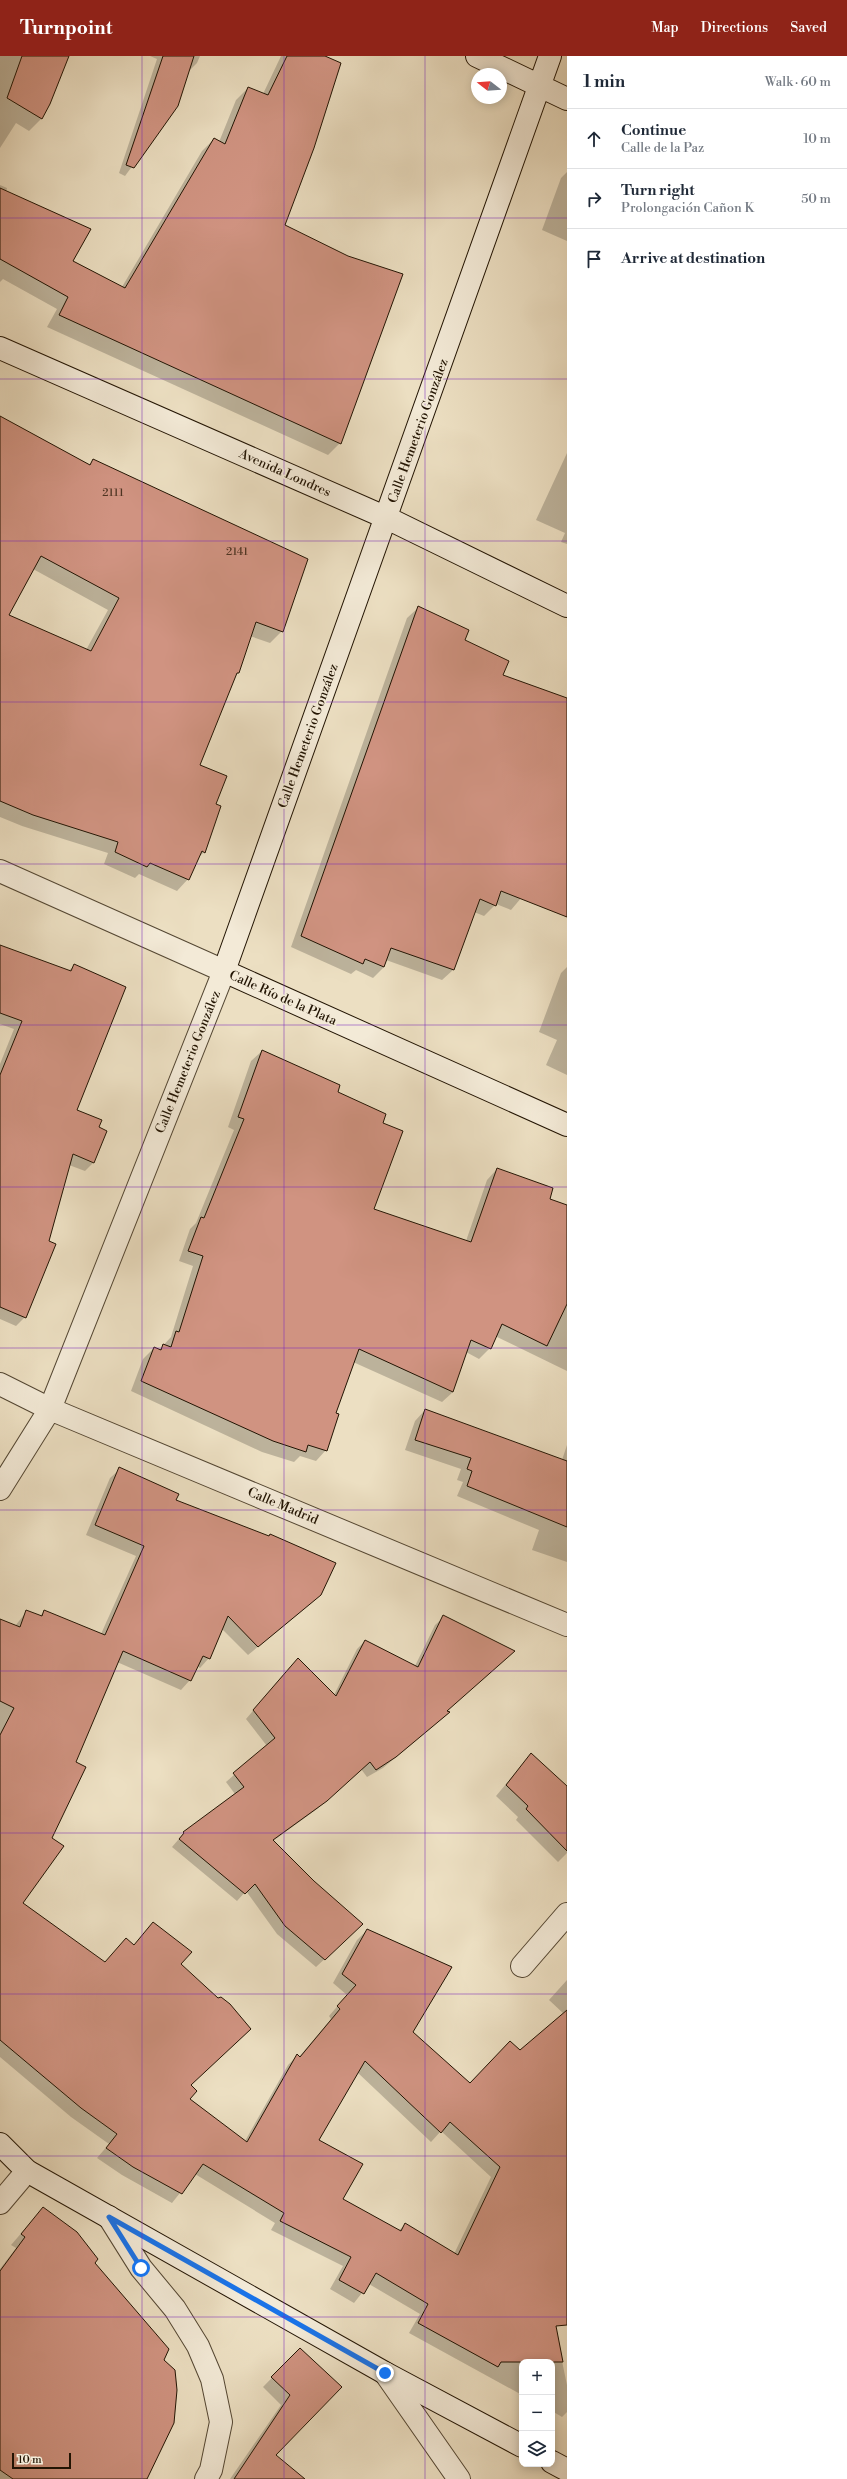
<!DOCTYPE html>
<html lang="en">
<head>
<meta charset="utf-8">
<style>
  :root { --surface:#fff; --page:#f6f6f7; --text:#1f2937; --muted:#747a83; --line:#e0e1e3; --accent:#8f2418 }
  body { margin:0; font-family:"Libre Bodoni",serif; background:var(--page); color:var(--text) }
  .controls { position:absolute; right:12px; bottom:12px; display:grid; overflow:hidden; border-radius:8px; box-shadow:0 2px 10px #0003 }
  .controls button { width:36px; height:36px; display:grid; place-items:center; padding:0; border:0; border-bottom:1px solid var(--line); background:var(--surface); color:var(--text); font:20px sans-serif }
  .compass { position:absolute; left:471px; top:12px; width:36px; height:36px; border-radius:50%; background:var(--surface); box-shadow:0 2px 10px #0003; rotate:287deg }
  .scale { position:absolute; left:12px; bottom:10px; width:59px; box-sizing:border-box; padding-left:4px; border:2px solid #221403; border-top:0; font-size:11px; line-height:14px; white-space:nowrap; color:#221403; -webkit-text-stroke:3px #f3ead7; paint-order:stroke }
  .stop { position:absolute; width:12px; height:12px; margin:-9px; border:3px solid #1a73e8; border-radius:50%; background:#fff }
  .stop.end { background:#1a73e8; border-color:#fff; box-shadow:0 1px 4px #0008 }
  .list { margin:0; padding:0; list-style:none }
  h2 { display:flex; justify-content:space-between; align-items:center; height:52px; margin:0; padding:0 16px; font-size:17px }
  h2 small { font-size:13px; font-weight:400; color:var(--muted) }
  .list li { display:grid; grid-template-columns:26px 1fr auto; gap:12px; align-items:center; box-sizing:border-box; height:60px; padding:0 16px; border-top:1px solid var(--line) }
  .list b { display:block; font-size:15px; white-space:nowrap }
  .list p { margin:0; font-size:13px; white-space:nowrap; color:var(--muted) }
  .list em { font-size:13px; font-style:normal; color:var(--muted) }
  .icon { flex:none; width:22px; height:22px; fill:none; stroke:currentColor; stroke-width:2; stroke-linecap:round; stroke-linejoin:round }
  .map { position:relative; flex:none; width:567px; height:2423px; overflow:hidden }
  header { display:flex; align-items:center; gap:24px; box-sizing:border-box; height:56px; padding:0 20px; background:var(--accent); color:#fff }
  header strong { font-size:19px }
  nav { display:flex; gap:22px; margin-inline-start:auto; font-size:14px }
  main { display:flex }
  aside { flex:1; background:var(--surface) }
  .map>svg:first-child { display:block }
</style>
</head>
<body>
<header>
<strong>Turnpoint</strong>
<nav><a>Map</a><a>Directions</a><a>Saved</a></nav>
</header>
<main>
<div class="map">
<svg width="567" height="2423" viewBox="0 0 567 2423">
  <rect width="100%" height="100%" fill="#ecdfc2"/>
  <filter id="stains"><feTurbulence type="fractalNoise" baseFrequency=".005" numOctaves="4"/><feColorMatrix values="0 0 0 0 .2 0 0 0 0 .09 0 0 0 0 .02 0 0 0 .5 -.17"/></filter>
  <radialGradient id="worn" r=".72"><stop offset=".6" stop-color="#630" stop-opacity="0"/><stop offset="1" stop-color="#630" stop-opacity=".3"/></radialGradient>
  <!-- shadow -->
  <path fill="#0003" fill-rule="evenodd" d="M 0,0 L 68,0 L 49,47 L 41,63 L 29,75 L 16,67 L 0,92 Z
    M 150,0 L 200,0 L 197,7 L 189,15 L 177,50 L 125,120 L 119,117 L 157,3 Z
    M 281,0 L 323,0 L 283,170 L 340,387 L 328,399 L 47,271 L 57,253 L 3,223 L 0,226 L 0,129 L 7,132 L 6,136 L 72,205 L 122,231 L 202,95 L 214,83 L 219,86 L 236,44 L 248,32 L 263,38 Z
    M 567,116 L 567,185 L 542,174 L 561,122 Z
    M 0,360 L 89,409 L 94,404 L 282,575 L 270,587 L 250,580 L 238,617 L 234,620 L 199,710 L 214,749 L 204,796 L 197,803 L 188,823 L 177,835 L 139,818 L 135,822 L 104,808 L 108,797 L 22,770 L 0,761 ZM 33,513 L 108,554 L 86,594 L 8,559 Z
    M 567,397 L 567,488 L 561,486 L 565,477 L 536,464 Z
    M 418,552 L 464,585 L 501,620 L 567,643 L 567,861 L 522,841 L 511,854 L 496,848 L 484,860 L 474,856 L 453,914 L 442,924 L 386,904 L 384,911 L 373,922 L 356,914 L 351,918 L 291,891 L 407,562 Z
    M 0,890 L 68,915 L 75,909 L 75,1055 L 98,1071 L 93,1107 L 85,1115 L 69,1109 L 25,1261 L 16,1270 L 0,1263 L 0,1008 L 14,973 L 0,968 Z
    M 567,911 L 567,1019 L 546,1009 L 557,984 L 539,976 L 561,917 Z
    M 262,995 L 336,1036 L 381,1067 L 373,1154 L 466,1185 L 487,1124 L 497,1113 L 548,1144 L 567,1150 L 567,1315 L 495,1280 L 490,1292 L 479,1303 L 466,1296 L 453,1336 L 442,1346 L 353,1306 L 335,1358 L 326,1394 L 316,1405 L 300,1400 L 294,1406 L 262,1396 L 131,1335 L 143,1303 L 154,1292 L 159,1294 L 171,1281 L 193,1210 L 179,1205 L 190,1173 L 196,1167 L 234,1074 L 228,1071 L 251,1005 Z
    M 425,1354 L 562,1404 L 567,1389 L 567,1506 L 532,1494 L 539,1474 L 457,1440 L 463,1426 L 457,1424 L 461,1413 L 405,1394 L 415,1365 Z
    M 120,1413 L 174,1445 L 311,1547 L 248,1599 L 221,1572 L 209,1602 L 200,1612 L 197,1610 L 190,1624 L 181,1634 L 117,1606 L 74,1707 L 22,1847 L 104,1907 L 133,1890 L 153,1867 L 179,1909 L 189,2030 L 188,2043 L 245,2085 L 288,2009 L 297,2000 L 299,2001 L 331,1963 L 329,1960 L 347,1939 L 333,1927 L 357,1884 L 367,1874 L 412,1976 L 470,2028 L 520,1995 L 564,1958 L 549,1944 L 567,1924 L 567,2268 L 553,2262 L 567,2329 L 567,2356 L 562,2361 L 552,2355 L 552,2306 L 522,2306 L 522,2339 L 409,2277 L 420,2258 L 369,2228 L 354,2247 L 330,2233 L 343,2210 L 271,2174 L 275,2167 L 195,2118 L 172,2147 L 122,2119 L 97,2102 L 109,2088 L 71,2061 L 0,2001 L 0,1564 L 15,1570 L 27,1555 L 40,1560 L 44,1555 L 101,1578 L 136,1500 L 86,1479 L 110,1422 ZM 357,2016 L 431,2086 L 441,2075 L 491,2121 L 454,2198 L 405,2169 L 398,2175 L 342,2144 L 318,2084 Z
    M 444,1561 L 446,1655 L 440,1664 L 383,1712 L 367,1721 L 361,1713 L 317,1753 L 273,1785 L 354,1876 L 316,1911 L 277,1878 L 246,1835 L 237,1845 L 172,1791 L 184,1777 L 235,1738 L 226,1726 L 267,1690 L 246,1663 L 290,1611 L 334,1639 L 357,1593 L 365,1585 L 415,1610 L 435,1569 Z
    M 531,1698 L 567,1732 L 567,1797 L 558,1806 L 516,1764 L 518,1761 L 496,1740 Z
    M 43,2152 L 94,2207 L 163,2305 L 146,2423 L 0,2423 L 0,2213 L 16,2192 L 11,2189 Z
    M 300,2293 L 341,2331 L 274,2399 L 298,2423 L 230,2423 L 281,2349 L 263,2331 Z"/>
  <!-- building -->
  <path fill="#d09381" stroke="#221403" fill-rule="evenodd" d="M 22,0 L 69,0 L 50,48 L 42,63 L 7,42 Z
    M 163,0 L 194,0 L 178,50 L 134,112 L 126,109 Z
    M 287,0 L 325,0 L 341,7 L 314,92 L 285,169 L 348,200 L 403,218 L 341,388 L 59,259 L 68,241 L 0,203 L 0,132 L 91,173 L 73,205 L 125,232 L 214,82 L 225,88 L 248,31 L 268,39 Z
    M 0,360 L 90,409 L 93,403 L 308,503 L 283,576 L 256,566 L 239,617 L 237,617 L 200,709 L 227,720 L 216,748 L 221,750 L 205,797 L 202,795 L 189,824 L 150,807 L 147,811 L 115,796 L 118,786 L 33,759 L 0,745 ZM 41,500 L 119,542 L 91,595 L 9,559 Z
    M 418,550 L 469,574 L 465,584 L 509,605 L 503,619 L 567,642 L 567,861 L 501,835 L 496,850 L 480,843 L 454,914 L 391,892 L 384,911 L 365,903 L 363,908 L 301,880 Z
    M 0,889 L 71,915 L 74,908 L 126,931 L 77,1054 L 102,1064 L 99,1071 L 107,1075 L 94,1107 L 73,1098 L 49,1185 L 56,1188 L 26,1262 L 0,1251 L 0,1019 L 22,965 L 0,957 Z
    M 262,994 L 340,1029 L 338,1036 L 386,1058 L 383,1067 L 403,1075 L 374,1153 L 471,1186 L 497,1112 L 553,1132 L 550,1143 L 567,1149 L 567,1248 L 547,1290 L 502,1268 L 491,1293 L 471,1284 L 453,1336 L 359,1293 L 336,1357 L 339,1358 L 327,1395 L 308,1389 L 306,1396 L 273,1385 L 141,1325 L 154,1291 L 161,1294 L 163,1288 L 171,1291 L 176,1275 L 179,1276 L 203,1200 L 188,1195 L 201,1161 L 204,1162 L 244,1063 L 238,1061 Z
    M 425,1353 L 567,1405 L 567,1471 L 467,1430 L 472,1415 L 467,1413 L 471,1402 L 415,1384 Z
    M 119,1411 L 179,1438 L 176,1444 L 269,1480 L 270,1478 L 336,1507 L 321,1539 L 258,1591 L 228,1560 L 210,1603 L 203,1600 L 191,1625 L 123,1595 L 76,1706 L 86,1711 L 52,1782 L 64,1790 L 23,1847 L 105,1906 L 126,1882 L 134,1889 L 153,1866 L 192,1896 L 181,1908 L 218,1942 L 221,1941 L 230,1948 L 251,1973 L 191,2029 L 197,2035 L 190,2043 L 247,2086 L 297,1998 L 300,2001 L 340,1953 L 337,1950 L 356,1929 L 342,1918 L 367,1873 L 452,1911 L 413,1976 L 470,2027 L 510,1985 L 520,1994 L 567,1954 L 567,2269 L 556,2270 L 563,2306 L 501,2306 L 498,2311 L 418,2267 L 428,2248 L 376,2217 L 364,2238 L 339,2224 L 351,2201 L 280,2165 L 284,2157 L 203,2108 L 182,2138 L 133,2111 L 106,2092 L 117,2078 L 81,2052 L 0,1984 L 0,1679 L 14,1652 L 0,1645 L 0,1563 L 20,1571 L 26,1554 L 42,1560 L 44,1554 L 105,1579 L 144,1490 L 95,1469 ZM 365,2005 L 441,2077 L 450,2066 L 500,2111 L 458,2199 L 405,2167 L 401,2175 L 343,2143 L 363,2108 L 319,2084 Z
    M 443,1559 L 515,1595 L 447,1655 L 450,1656 L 396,1701 L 376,1714 L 370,1706 L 327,1745 L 273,1784 L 314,1825 L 363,1868 L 325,1904 L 285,1870 L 255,1828 L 245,1838 L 179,1783 L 184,1777 L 183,1776 L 244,1731 L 233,1717 L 275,1682 L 253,1654 L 298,1602 L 336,1640 L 365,1584 L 418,1611 Z
    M 531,1697 L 567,1730 L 567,1795 L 526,1753 L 528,1750 L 506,1729 Z
    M 43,2151 L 77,2176 L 98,2203 L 95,2207 L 169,2293 L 164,2304 L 175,2314 L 177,2334 L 174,2367 L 147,2423 L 13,2423 L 0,2414 L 0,2215 L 25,2181 L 21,2178 Z
    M 300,2292 L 342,2331 L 276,2399 L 305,2423 L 234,2423 L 290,2339 L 271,2321 Z"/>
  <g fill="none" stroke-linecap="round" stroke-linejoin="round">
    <!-- street casing -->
    <g stroke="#544733" stroke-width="24">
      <path id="street" d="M 0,815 L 224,915 L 50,1353 L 0,1433
        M 0,1328 L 50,1353 L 567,1569
        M 522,1910 L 567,1858
        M 0,2147 L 27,2115
        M 109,2161 L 141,2212 L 175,2253 L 198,2290 L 212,2323 L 221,2366 L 211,2414 L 206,2423
        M 385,2317 L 459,2423"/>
    </g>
    <!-- secondary casing -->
    <g stroke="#221403" stroke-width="24">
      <path id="secondary" d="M 477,0 L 567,43
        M 550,0 L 224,915 L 567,1069
        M 0,292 L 387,462 L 567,550
        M 0,2088 L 27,2115 L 385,2317 L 522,2390
        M 552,2406 L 567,2414"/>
    </g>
    <!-- street -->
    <use href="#street" stroke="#f3ead7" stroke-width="22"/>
    <!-- secondary -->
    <use href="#secondary" stroke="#f3ead7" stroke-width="22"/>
  </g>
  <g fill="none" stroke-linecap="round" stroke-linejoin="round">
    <!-- route -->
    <path stroke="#1a73e8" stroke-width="5" d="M 141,2212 L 109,2161 L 385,2317"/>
  </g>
  <!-- grid -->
  <path fill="none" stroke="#7b2cbf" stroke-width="1" stroke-opacity="0.55" d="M 142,0 L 142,2423M 284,0 L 284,2423M 425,0 L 425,2423M 0,162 L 567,162M 0,323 L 567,323M 0,485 L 567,485M 0,646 L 567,646M 0,808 L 567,808M 0,969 L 567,969M 0,1131 L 567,1131M 0,1292 L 567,1292M 0,1454 L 567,1454M 0,1615 L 567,1615M 0,1777 L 567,1777M 0,1938 L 567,1938M 0,2100 L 567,2100M 0,2261 L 567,2261"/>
  <g text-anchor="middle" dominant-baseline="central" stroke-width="3.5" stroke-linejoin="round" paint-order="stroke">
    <!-- number labels -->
    <g font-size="11" fill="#4e3422">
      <text x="113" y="437">2111</text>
      <text x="237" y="496">2141</text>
    </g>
    <!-- street labels -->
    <g font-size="13" fill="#221403" stroke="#f3ead7">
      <text transform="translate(418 375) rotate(-70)">Calle Hemeterio González</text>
      <text transform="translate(285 417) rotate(24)">Avenida Londres</text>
      <text transform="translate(308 680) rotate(-70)">Calle Hemeterio González</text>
      <text transform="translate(283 942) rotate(24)">Calle Río de la Plata</text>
      <text transform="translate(188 1006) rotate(-68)">Calle Hemeterio González</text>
      <text transform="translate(283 1450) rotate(23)">Calle Madrid</text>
    </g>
  </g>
  <rect width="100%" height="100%" filter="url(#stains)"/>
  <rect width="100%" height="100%" fill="url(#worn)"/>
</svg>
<div class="controls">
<button>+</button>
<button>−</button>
<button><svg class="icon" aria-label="layers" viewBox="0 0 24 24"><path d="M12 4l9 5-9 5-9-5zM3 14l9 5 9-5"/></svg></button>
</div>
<svg class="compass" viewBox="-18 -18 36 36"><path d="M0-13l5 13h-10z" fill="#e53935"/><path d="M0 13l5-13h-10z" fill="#747a83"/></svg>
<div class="scale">10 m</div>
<div class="stop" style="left:141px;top:2212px"></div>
<div class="stop end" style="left:385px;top:2317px"></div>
</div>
<aside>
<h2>1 min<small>Walk · 60 m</small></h2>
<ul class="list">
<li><svg class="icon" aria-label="ahead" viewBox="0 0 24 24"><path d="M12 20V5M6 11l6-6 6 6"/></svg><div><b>Continue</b><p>Calle de la Paz</p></div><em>10 m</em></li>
<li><svg class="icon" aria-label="right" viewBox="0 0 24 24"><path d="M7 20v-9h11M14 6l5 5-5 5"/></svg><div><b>Turn right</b><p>Prolongación Cañon K</p></div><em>50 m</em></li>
<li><svg class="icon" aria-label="arrive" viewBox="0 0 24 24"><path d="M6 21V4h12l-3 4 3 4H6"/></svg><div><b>Arrive at destination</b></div></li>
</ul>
</aside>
</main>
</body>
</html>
